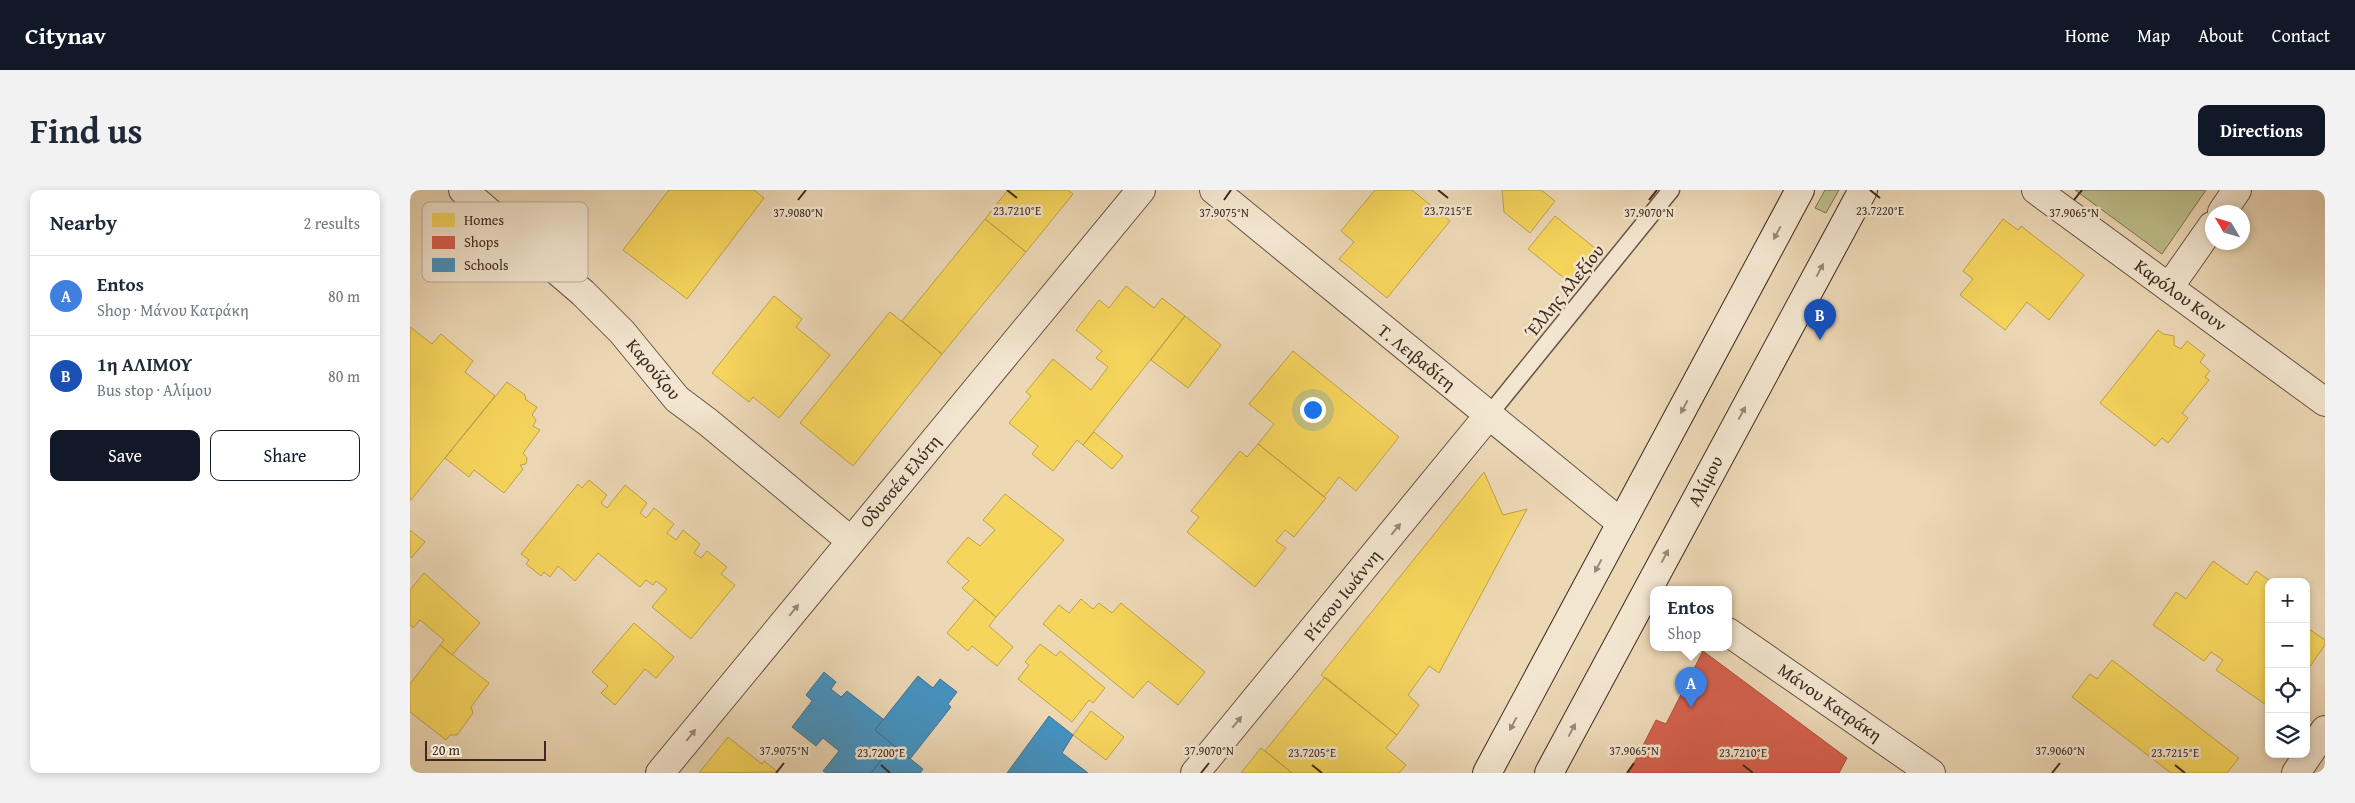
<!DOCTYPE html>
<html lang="en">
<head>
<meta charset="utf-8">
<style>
  :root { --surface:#fff; --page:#f2f2f3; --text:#1f2937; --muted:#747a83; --line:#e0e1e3; --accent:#111827 }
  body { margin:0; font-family:"Gentium Book Plus",serif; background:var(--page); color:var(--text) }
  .controls { position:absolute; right:15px; bottom:15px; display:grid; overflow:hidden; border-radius:10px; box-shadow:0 2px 8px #0003 }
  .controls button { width:45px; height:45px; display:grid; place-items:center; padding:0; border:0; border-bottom:1px solid var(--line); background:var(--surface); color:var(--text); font:25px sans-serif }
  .compass { position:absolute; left:1795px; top:15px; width:45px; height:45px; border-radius:50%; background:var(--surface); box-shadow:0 2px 8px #0003; rotate:308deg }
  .scale { position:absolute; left:15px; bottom:12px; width:121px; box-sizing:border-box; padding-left:5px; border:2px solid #3f281f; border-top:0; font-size:14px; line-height:18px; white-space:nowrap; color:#3f281f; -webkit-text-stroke:4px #f3e6d0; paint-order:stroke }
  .you { position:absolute; left:902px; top:219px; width:18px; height:18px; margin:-12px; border:4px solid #fff; border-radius:50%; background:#1a73e8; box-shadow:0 0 0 8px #1a73e833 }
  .badge { display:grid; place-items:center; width:32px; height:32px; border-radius:50%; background:var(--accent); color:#fff; font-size:16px; font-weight:700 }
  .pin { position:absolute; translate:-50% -41px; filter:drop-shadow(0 1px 2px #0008) }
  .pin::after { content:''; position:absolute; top:26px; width:18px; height:15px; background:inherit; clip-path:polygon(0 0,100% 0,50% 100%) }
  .popup { position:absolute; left:1240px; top:396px; width:82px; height:65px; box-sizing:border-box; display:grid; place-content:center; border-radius:10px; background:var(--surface); filter:drop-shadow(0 1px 4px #0005); font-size:16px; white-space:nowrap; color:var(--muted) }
  .popup b { font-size:19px; color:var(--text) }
  .popup::after { content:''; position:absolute; left:50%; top:100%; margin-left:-10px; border:10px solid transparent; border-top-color:var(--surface) }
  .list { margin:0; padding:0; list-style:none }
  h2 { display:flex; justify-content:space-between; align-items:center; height:65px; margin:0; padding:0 20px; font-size:21px }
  h2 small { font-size:16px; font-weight:400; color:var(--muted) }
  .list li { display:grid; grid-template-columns:32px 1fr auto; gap:15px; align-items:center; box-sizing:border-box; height:80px; padding:0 20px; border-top:1px solid var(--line) }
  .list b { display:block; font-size:19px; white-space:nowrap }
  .list p { margin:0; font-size:16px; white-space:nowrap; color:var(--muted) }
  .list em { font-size:16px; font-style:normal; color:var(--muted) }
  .actions { display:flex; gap:10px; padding:15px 20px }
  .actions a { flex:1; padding:11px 0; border:1px solid var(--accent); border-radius:10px; text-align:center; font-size:18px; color:var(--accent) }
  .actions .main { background:var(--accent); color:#fff }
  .icon { flex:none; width:28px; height:28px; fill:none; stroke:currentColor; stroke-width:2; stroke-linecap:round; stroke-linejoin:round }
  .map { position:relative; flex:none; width:1915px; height:583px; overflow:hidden; border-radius:10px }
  header { display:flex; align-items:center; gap:30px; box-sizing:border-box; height:70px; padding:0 25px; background:var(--accent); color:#fff }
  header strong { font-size:24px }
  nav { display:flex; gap:28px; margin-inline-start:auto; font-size:18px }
  .intro { display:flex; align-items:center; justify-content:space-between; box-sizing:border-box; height:120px; padding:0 30px }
  h1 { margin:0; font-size:35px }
  .button { padding:12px 22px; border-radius:10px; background:var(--accent); color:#fff; font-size:18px; font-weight:700 }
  main { display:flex; gap:30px; padding:0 30px }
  aside { flex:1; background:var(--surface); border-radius:10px; box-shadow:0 2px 8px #0003 }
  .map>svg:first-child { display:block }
</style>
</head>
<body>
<header>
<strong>Citynav</strong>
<nav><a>Home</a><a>Map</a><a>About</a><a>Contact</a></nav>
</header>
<div class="intro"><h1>Find us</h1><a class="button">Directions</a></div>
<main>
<aside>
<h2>Nearby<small>2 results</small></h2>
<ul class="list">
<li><span class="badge" style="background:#3f7fe0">A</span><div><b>Entos</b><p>Shop · Μάνου Κατράκη</p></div><em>80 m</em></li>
<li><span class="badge" style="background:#1a4fb4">B</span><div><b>1η ΑΛΙΜΟΥ</b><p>Bus stop · Αλίμου</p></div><em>80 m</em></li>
</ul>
<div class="actions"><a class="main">Save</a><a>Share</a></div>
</aside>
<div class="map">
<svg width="1915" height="583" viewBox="0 0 1915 583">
  <rect width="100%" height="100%" fill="#edd8b6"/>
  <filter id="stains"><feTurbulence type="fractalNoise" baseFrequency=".004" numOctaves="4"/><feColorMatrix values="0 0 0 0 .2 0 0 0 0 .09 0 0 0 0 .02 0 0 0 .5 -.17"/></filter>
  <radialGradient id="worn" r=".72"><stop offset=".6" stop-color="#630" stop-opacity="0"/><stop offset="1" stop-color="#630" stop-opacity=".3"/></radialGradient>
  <!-- green -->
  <path fill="#bdbe8b" stroke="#7e7355" d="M 1415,0 L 1429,0 L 1416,23 L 1405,18 Z
    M 1665,0 L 1796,0 L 1752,64 Z"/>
  <!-- homes -->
  <path fill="#f6d55c" stroke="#bfa14a" d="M 259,0 L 344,0 L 354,8 L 277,109 L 213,60 Z
    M 598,0 L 658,0 L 663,4 L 616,62 L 575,29 Z
    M 965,0 L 1002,0 L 1040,31 L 977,108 L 929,69 L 944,52 L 931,41 Z
    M 1092,0 L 1131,0 L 1145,11 L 1120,43 L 1094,22 Z
    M 1145,26 L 1186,59 L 1159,92 L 1118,59 Z
    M 575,29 L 616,62 L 532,164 L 492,131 Z
    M 1593,29 L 1608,40 L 1611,36 L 1674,85 L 1639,130 L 1617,112 L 1595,140 L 1550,105 L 1563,89 L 1553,81 Z
    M 716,96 L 744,118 L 752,108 L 775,126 L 673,255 L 667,250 L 643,281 L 622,264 L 628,256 L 599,233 L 621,206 L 616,202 L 643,169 L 681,200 L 698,177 L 686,168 L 692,161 L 666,140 L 689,110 L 699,118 Z
    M 364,106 L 392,129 L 386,137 L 420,165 L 369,228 L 343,207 L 339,212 L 302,183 Z
    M 480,122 L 532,164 L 443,276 L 390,233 Z
    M 775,126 L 811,155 L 778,198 L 741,170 Z
    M 0,137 L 22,154 L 31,144 L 63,171 L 55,182 L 85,206 L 0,311 Z
    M 1748,140 L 1753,144 L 1764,146 L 1764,155 L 1771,159 L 1777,151 L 1795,165 L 1790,172 L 1800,181 L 1795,187 L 1799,190 L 1772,223 L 1778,228 L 1758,253 L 1752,248 L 1745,256 L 1690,213 Z
    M 883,161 L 989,247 L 946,301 L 929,287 L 914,307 L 848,254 L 864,234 L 839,214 Z
    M 97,192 L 115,205 L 116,210 L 127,217 L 122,225 L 126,230 L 123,236 L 130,240 L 113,263 L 117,268 L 116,274 L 110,275 L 113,279 L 94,303 L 64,280 L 59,287 L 35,268 Z
    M 684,242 L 713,266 L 702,279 L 673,255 Z
    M 848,254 L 916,308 L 884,347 L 875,340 L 866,351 L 876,358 L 845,397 L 777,342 L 789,327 L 781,321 L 830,261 L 837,267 Z
    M 1074,282 L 1093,325 L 1117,319 L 1029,483 L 1019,476 L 998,505 L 1009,515 L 987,545 L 911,485 Z
    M 179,290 L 197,305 L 191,313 L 197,318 L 215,295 L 237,313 L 230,323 L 236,328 L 244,318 L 264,334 L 257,343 L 266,350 L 273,340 L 290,354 L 284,363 L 291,368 L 297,361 L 317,377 L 311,384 L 325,395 L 281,449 L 242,417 L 257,399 L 246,391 L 243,395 L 236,390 L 230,397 L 188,363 L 165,391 L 148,376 L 140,387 L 134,382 L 131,386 L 116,374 L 119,370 L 111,364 L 168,294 L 172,298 Z
    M 595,304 L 654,350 L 586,427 L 552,398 L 559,391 L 537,372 L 558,347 L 570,356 L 585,340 L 573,330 Z
    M 0,340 L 15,352 L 1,368 L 0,367 Z
    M 1803,371 L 1837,395 L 1846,381 L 1862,392 L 1859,392 L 1859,517 L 1806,480 L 1813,470 L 1801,462 L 1794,471 L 1743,435 L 1766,402 L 1776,409 Z
    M 14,383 L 70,433 L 42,465 L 30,455 L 34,450 L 10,430 L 3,438 L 0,435 L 0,400 Z
    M 565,409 L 586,427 L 579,436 L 603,457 L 587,476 L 562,456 L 558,461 L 537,443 Z
    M 671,409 L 683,419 L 689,413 L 702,423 L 711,413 L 795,482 L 768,515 L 738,491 L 723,508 L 633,434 L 649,415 L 659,423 Z
    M 224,433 L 264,467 L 246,488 L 235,479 L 205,515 L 191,503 L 198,496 L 182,482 Z
    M 1896,437 L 1915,450 L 1915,455 L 1896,482 Z
    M 630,454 L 646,466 L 650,461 L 695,498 L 683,513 L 679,510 L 662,532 L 608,489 L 619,475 L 615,472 Z
    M 30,455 L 79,493 L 61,517 L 63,523 L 47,545 L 40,545 L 36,550 L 0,522 L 0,494 Z
    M 1702,470 L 1829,568 L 1817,583 L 1761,583 L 1662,507 L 1680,484 L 1687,489 Z
    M 915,487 L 987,545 L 976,558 L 996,575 L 989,583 L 882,583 L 855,561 Z
    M 681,521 L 714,547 L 696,570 L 663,545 Z
    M 318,547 L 352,574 L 354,571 L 368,582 L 289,583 Z
    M 851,558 L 855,561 L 882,583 L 831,583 Z"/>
  <!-- shops -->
  <path fill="#d6604d" stroke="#a94f3f" d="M 1293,461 L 1437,568 L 1429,583 L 1219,583 L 1246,530 L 1256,534 Z"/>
  <!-- schools -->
  <path fill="#4393c3" stroke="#427392" d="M 414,482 L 426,492 L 421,499 L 431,507 L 437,501 L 473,529 L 465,540 L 483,555 L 461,583 L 416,583 L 413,581 L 429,561 L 413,548 L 406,556 L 382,537 L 402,511 L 396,505 Z
    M 508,486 L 523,498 L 530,489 L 547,502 L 538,514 L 541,517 L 500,569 L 465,540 Z
    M 639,526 L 663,545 L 652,563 L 678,583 L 597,583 Z
    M 483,555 L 513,579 L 510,583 L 461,583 Z"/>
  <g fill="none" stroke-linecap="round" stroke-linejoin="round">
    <!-- service casing -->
    <g stroke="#6a5445" stroke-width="19">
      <path id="service" d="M 1078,226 L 1261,0"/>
    </g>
    <!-- minor casing -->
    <g stroke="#6a5445" stroke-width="30">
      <path id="minor" d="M 53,0 L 173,103 L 212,142 L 267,209 L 299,233 L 441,351
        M 804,0 L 1211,333
        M 1626,0 L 1915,212
        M 1812,22 L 1827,0
        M 1760,96 L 1802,36
        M 1318,442 L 1521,583
        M 250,583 L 731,0
        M 785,583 L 1078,226
        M 1886,583 L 1915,540"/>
    </g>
    <!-- secondary casing -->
    <g stroke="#3f281f" stroke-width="30">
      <path id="secondary" d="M 1077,583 L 1390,0
        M 1139,583 L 1453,0"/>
    </g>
    <!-- service -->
    <use href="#service" stroke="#f3e6d0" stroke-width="16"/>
    <!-- minor -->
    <use href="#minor" stroke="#f3e6d0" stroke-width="28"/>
    <!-- secondary -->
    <use href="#secondary" stroke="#f3e6d0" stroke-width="28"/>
  </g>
  <!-- one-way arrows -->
  <defs><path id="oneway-solid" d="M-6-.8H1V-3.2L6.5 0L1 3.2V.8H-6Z" transform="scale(1.25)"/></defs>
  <g fill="#998778">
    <use href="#oneway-solid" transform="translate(1367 43) rotate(118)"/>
    <use href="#oneway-solid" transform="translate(1410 80) rotate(-62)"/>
    <use href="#oneway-solid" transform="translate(1274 217) rotate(118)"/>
    <use href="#oneway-solid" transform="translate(1332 223) rotate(-62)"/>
    <use href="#oneway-solid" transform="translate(986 339) rotate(-51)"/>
    <use href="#oneway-solid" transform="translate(1255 366) rotate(-62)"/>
    <use href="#oneway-solid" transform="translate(1188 376) rotate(118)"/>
    <use href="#oneway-solid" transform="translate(384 420) rotate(-51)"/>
    <use href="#oneway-solid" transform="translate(827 532) rotate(-51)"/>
    <use href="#oneway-solid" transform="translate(1103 534) rotate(118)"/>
    <use href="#oneway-solid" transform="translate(1162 540) rotate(-62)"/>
    <use href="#oneway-solid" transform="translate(281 545) rotate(-51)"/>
  </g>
  <!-- ticks -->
  <path fill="none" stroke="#3f281f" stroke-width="2" d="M 597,0 L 607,8M 1028,0 L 1038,8M 1460,0 L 1470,8M 388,10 L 396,0M 814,10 L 821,0M 1239,10 L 1247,0M 1664,10 L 1672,0M 471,575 L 480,583M 902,575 L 912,583M 1333,575 L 1343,583M 1765,575 L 1775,583M 366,583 L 374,573M 791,583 L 799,573M 1217,583 L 1224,573M 1642,583 L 1650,573"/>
  <g text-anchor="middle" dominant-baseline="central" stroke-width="5" stroke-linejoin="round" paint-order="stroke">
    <!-- street labels -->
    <g font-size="18" fill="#3f281f" stroke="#f3e6d0">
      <text transform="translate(1154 101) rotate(-51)">Έλλης Αλεξίου</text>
      <text transform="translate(1771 105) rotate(36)">Καρόλου Κουν</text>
      <text transform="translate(1007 167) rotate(39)">Τ. Λειβαδίτη</text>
      <text transform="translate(244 179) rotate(50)">Καρούζου</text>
      <text transform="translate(490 291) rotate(-50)">Οδυσσέα Ελύτη</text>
      <text transform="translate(1295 291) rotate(-62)">Αλίμου</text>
      <text transform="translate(932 405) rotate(-51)">Ρίτσου Ιωάννη</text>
      <text transform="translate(1420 512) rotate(35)">Μάνου Κατράκη</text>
    </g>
  </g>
  <!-- legend -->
  <rect x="12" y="12" width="166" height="80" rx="8" fill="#f3e6d0" stroke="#bdad9b" stroke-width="1"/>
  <rect x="22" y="23" width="23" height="14" fill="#f6d55c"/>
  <rect x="22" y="46" width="23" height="13" fill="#d6604d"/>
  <rect x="22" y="68" width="23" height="14" fill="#4393c3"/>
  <g font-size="14" fill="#3f281f">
    <text x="54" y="35">Homes</text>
    <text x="54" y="57">Shops</text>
    <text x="54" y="80">Schools</text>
  </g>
  <g font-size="12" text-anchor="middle" fill="#3f281f" stroke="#f3e6d0" stroke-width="5" stroke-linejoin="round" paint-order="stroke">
    <text x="607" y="25">23.7210°E</text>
    <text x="1038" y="25">23.7215°E</text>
    <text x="1470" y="25">23.7220°E</text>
    <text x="388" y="27">37.9080°N</text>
    <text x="814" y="27">37.9075°N</text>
    <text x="1239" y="27">37.9070°N</text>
    <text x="1664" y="27">37.9065°N</text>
    <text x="374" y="565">37.9075°N</text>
    <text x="799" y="565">37.9070°N</text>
    <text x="1224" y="565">37.9065°N</text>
    <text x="1650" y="565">37.9060°N</text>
    <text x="471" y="567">23.7200°E</text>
    <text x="902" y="567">23.7205°E</text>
    <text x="1333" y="567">23.7210°E</text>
    <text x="1765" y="567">23.7215°E</text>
  </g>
  <rect width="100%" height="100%" filter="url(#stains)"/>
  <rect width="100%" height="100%" fill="url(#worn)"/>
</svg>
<div class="controls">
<button>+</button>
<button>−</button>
<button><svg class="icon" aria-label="locate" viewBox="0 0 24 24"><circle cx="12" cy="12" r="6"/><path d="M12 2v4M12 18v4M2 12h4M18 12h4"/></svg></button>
<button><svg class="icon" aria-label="layers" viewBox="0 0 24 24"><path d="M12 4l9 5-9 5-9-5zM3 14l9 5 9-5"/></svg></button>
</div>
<svg class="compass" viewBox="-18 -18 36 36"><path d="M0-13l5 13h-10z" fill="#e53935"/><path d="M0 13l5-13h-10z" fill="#747a83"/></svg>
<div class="scale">20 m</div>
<div class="you"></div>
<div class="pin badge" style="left:1281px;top:518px;background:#3f7fe0">A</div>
<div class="popup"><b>Entos</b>Shop</div>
<div class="pin badge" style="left:1410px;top:150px;background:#1a4fb4">B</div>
</div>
</main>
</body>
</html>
